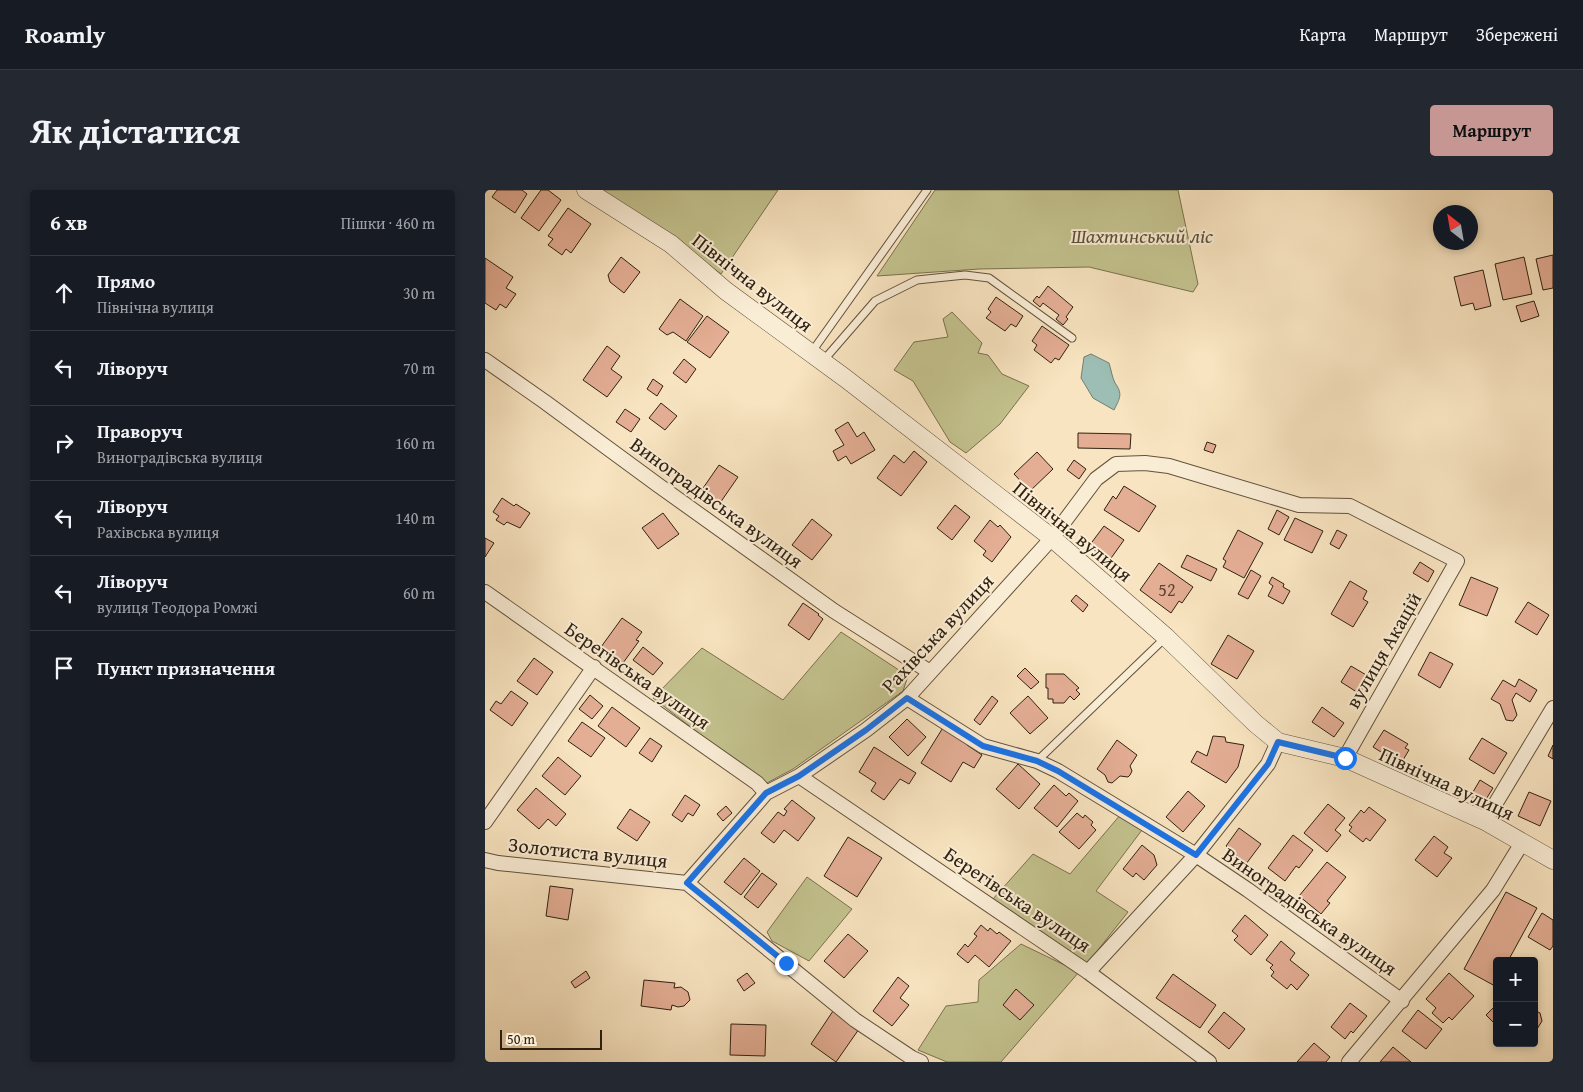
<!DOCTYPE html>
<html lang="uk">
<head>
<meta charset="utf-8">
<style>
  :root { --surface:#171b24; --page:#242831; --text:#f1f3f6; --muted:#9ea1a6; --line:#363941; --accent:#c59692 }
  body { margin:0; font-family:"Gentium Book Plus",serif; background:var(--page); color:var(--text) }
  .controls { position:absolute; right:15px; bottom:15px; display:grid; overflow:hidden; border-radius:5px; box-shadow:0 2px 8px #0003 }
  .controls button { width:45px; height:45px; display:grid; place-items:center; padding:0; border:0; border-bottom:1px solid var(--line); background:var(--surface); color:var(--text); font:25px sans-serif }
  .compass { position:absolute; left:948px; top:15px; width:45px; height:45px; border-radius:50%; background:var(--surface); box-shadow:0 2px 8px #0003; rotate:329deg }
  .scale { position:absolute; left:15px; bottom:12px; width:102px; box-sizing:border-box; padding-left:5px; border:2px solid #302110; border-top:0; font-size:14px; line-height:18px; white-space:nowrap; color:#302110; -webkit-text-stroke:4px #faedd6; paint-order:stroke }
  .stop { position:absolute; width:15px; height:15px; margin:-11px; border:4px solid #1a73e8; border-radius:50%; background:#fff }
  .stop.end { background:#1a73e8; border-color:#fff; box-shadow:0 1px 5px #0008 }
  .list { margin:0; padding:0; list-style:none }
  h2 { display:flex; justify-content:space-between; align-items:center; height:65px; margin:0; padding:0 20px; font-size:21px }
  h2 small { font-size:16px; font-weight:400; color:var(--muted) }
  .list li { display:grid; grid-template-columns:32px 1fr auto; gap:15px; align-items:center; box-sizing:border-box; height:75px; padding:0 20px; border-top:1px solid var(--line) }
  .list b { display:block; font-size:19px; white-space:nowrap }
  .list p { margin:0; font-size:16px; white-space:nowrap; color:var(--muted) }
  .list em { font-size:16px; font-style:normal; color:var(--muted) }
  .icon { flex:none; width:28px; height:28px; fill:none; stroke:currentColor; stroke-width:2; stroke-linecap:round; stroke-linejoin:round }
  .map { position:relative; flex:none; width:1068px; height:872px; overflow:hidden; border-radius:5px }
  header { display:flex; align-items:center; gap:30px; box-sizing:border-box; height:70px; padding:0 25px; background:var(--surface); border-bottom:1px solid var(--line) }
  header strong { font-size:24px }
  nav { display:flex; gap:28px; margin-inline-start:auto; font-size:18px }
  .intro { display:flex; align-items:center; justify-content:space-between; box-sizing:border-box; height:120px; padding:0 30px }
  h1 { margin:0; font-size:35px }
  .button { padding:12px 22px; border-radius:5px; background:var(--accent); color:#111; font-size:18px; font-weight:700 }
  main { display:flex; gap:30px; padding:0 30px }
  aside { flex:1; background:var(--surface); border-radius:5px; box-shadow:0 2px 8px #0003 }
  .map>svg:first-child { display:block }
</style>
</head>
<body>
<header>
<strong>Roamly</strong>
<nav><a>Карта</a><a>Маршрут</a><a>Збережені</a></nav>
</header>
<div class="intro"><h1>Як дістатися</h1><a class="button">Маршрут</a></div>
<main>
<aside>
<h2>6 хв<small>Пішки · 460 m</small></h2>
<ul class="list">
<li><svg class="icon" aria-label="ahead" viewBox="0 0 24 24"><path d="M12 20V5M6 11l6-6 6 6"/></svg><div><b>Прямо</b><p>Північна вулиця</p></div><em>30 m</em></li>
<li><svg class="icon" aria-label="left" viewBox="0 0 24 24"><path d="M17 20v-9H6M10 6l-5 5 5 5"/></svg><div><b>Ліворуч</b></div><em>70 m</em></li>
<li><svg class="icon" aria-label="right" viewBox="0 0 24 24"><path d="M7 20v-9h11M14 6l5 5-5 5"/></svg><div><b>Праворуч</b><p>Виноградівська вулиця</p></div><em>160 m</em></li>
<li><svg class="icon" aria-label="left" viewBox="0 0 24 24"><path d="M17 20v-9H6M10 6l-5 5 5 5"/></svg><div><b>Ліворуч</b><p>Рахівська вулиця</p></div><em>140 m</em></li>
<li><svg class="icon" aria-label="left" viewBox="0 0 24 24"><path d="M17 20v-9H6M10 6l-5 5 5 5"/></svg><div><b>Ліворуч</b><p>вулиця Теодора Ромжі</p></div><em>60 m</em></li>
<li><svg class="icon" aria-label="arrive" viewBox="0 0 24 24"><path d="M6 21V4h12l-3 4 3 4H6"/></svg><div><b>Пункт призначення</b></div></li>
</ul>
</aside>
<div class="map">
<svg width="1068" height="872" viewBox="0 0 1068 872">
  <rect width="100%" height="100%" fill="#f8e4c0"/>
  <filter id="stains"><feTurbulence type="fractalNoise" baseFrequency=".004" numOctaves="4"/><feColorMatrix values="0 0 0 0 .2 0 0 0 0 .09 0 0 0 0 .02 0 0 0 .5 -.17"/></filter>
  <radialGradient id="worn" r=".72"><stop offset=".6" stop-color="#630" stop-opacity="0"/><stop offset="1" stop-color="#630" stop-opacity=".3"/></radialGradient>
  <!-- green -->
  <path fill="#c3c28e" stroke="#7a724f" d="M 117,0 L 293,0 L 236,84 L 179,42 Z
    M 450,0 L 693,0 L 713,94 L 708,102 L 604,77 L 494,79 L 392,86 Z
    M 467,122 L 497,153 L 493,163 L 503,165 L 517,184 L 544,196 L 515,234 L 481,263 L 465,252 L 428,191 L 409,180 L 429,152 L 463,147 L 458,129 Z
    M 356,442 L 423,486 L 418,501 L 308,579 L 280,594 L 168,508 L 217,458 L 298,510 Z
    M 636,624 L 657,640 L 611,701 L 643,722 L 601,775 L 508,709 L 548,664 L 585,684 Z
    M 322,687 L 367,719 L 324,771 L 287,751 L 282,742 Z
    M 536,754 L 594,782 L 516,872 L 462,872 L 433,860 L 461,816 L 493,812 L 494,790 Z"/>
  <!-- water -->
  <path fill="#9dbeb4" stroke="#717f72" d="M 606,164 L 624,173 C 626,179 627,187 630,193 C 638,204 635,208 629,220 L 608,208 L 596,188 L 599,167 Z"/>
  <!-- building -->
  <path fill="#e4ae95" stroke="#302110" d="M 12,0 L 37,0 L 42,4 L 30,23 L 7,7 Z
    M 56,0 L 63,0 L 76,10 L 54,41 L 36,28 Z
    M 83,18 L 106,34 L 86,63 L 81,59 L 77,65 L 63,55 L 68,49 L 63,46 Z
    M 1068,65 L 1068,98 L 1058,100 L 1051,69 Z
    M 136,67 L 155,82 L 139,103 L 125,92 L 123,85 Z
    M 1039,67 L 1047,104 L 1018,110 L 1010,74 Z
    M 0,68 L 28,87 L 21,98 L 31,104 L 21,118 L 15,114 L 11,120 L 0,113 Z
    M 998,80 L 1006,116 L 990,120 L 988,113 L 976,116 L 969,87 Z
    M 563,96 L 588,117 L 581,127 L 583,129 L 578,135 L 571,129 L 574,125 L 558,113 L 555,117 L 548,111 L 552,106 L 554,108 Z
    M 511,107 L 538,126 L 531,137 L 526,134 L 520,141 L 501,128 L 506,122 L 503,119 Z
    M 195,109 L 218,126 L 201,151 L 188,142 L 182,145 L 174,139 Z
    M 1049,111 L 1054,126 L 1036,132 L 1031,116 Z
    M 222,126 L 244,142 L 225,168 L 202,152 Z
    M 557,136 L 584,155 L 574,170 L 570,168 L 566,173 L 549,160 L 552,155 L 547,151 Z
    M 122,156 L 135,166 L 126,179 L 137,187 L 122,207 L 98,190 Z
    M 199,169 L 211,179 L 201,193 L 188,183 Z
    M 168,189 L 178,196 L 172,206 L 162,199 Z
    M 176,213 L 192,226 L 180,240 L 164,228 Z
    M 140,219 L 155,229 L 146,242 L 131,232 Z
    M 363,232 L 372,247 L 379,242 L 390,260 L 366,274 L 361,266 L 353,271 L 348,261 L 359,255 L 350,240 Z
    M 593,243 L 646,244 L 645,259 L 593,258 Z
    M 722,252 L 731,255 L 728,263 L 719,260 Z
    M 429,261 L 442,272 L 416,306 L 392,288 L 409,265 L 419,273 Z
    M 552,262 L 568,279 L 545,301 L 529,284 Z
    M 589,270 L 601,279 L 594,289 L 582,280 Z
    M 234,275 L 253,287 L 235,313 L 216,301 Z
    M 639,296 L 671,316 L 654,342 L 619,320 L 628,306 L 631,309 Z
    M 17,308 L 29,316 L 31,314 L 45,323 L 35,338 L 22,332 L 19,335 L 11,330 L 14,326 L 8,322 Z
    M 470,315 L 485,327 L 467,350 L 452,338 Z
    M 792,320 L 804,327 L 794,345 L 783,339 Z
    M 178,323 L 194,344 L 173,359 L 157,338 Z
    M 810,328 L 838,341 L 827,363 L 799,350 Z
    M 327,329 L 347,345 L 327,370 L 307,355 Z
    M 505,330 L 513,337 L 515,335 L 526,347 L 507,372 L 498,365 L 501,361 L 489,351 Z
    M 619,336 L 639,350 L 624,371 L 604,356 Z
    M 753,340 L 778,353 L 759,388 L 738,377 L 741,371 L 738,369 Z
    M 852,340 L 862,345 L 854,359 L 845,354 Z
    M 0,348 L 9,353 L 0,367 Z
    M 702,365 L 732,379 L 726,391 L 696,377 Z
    M 935,372 L 949,381 L 943,392 L 928,383 Z
    M 674,373 L 708,397 L 697,413 L 694,411 L 686,423 L 655,400 Z
    M 766,380 L 776,386 L 763,409 L 753,404 Z
    M 787,387 L 799,394 L 798,397 L 805,401 L 798,414 L 783,406 L 788,396 L 784,393 Z
    M 986,387 L 1013,398 L 1002,426 L 974,415 Z
    M 865,391 L 882,401 L 878,409 L 883,412 L 868,437 L 846,424 Z
    M 591,405 L 603,415 L 598,422 L 586,411 Z
    M 1043,412 L 1064,425 L 1052,445 L 1030,432 Z
    M 318,413 L 334,424 L 333,425 L 338,429 L 324,450 L 303,435 Z
    M 137,428 L 157,442 L 151,450 L 154,451 L 138,473 L 116,457 Z
    M 743,445 L 769,461 L 752,489 L 726,474 Z
    M 158,457 L 178,473 L 168,485 L 148,470 Z
    M 945,462 L 968,474 L 955,498 L 933,485 Z
    M 49,468 L 68,482 L 52,505 L 32,491 Z
    M 866,476 L 888,489 L 878,506 L 856,492 Z
    M 540,478 L 554,492 L 546,499 L 532,486 Z
    M 561,484 L 579,484 L 594,498 L 591,500 L 595,504 L 589,510 L 585,506 L 579,513 L 568,513 L 568,509 L 563,509 L 563,498 L 561,498 Z
    M 1034,489 L 1052,500 L 1045,512 L 1031,503 L 1027,510 L 1032,525 L 1028,531 L 1021,530 L 1015,514 L 1006,509 L 1018,490 L 1030,497 Z
    M 26,501 L 43,513 L 27,536 L 5,520 L 11,511 L 16,514 Z
    M 105,505 L 118,516 L 107,529 L 94,519 Z
    M 507,506 L 513,511 L 495,535 L 489,530 Z
    M 543,506 L 563,528 L 545,544 L 525,523 Z
    M 127,517 L 155,538 L 141,557 L 113,536 Z
    M 837,517 L 859,533 L 849,547 L 827,532 Z
    M 422,529 L 441,547 L 423,566 L 404,547 Z
    M 97,532 L 120,548 L 106,567 L 83,551 Z
    M 459,536 L 484,552 L 482,555 L 497,565 L 489,578 L 478,572 L 466,592 L 436,573 Z
    M 899,540 L 923,554 L 920,558 L 924,560 L 918,570 L 914,568 L 912,572 L 888,557 Z
    M 728,546 L 740,547 L 741,552 L 759,555 L 753,577 L 741,593 L 706,572 L 712,561 L 722,566 Z
    M 165,548 L 177,556 L 167,572 L 154,563 Z
    M 997,548 L 1022,563 L 1009,584 L 984,569 Z
    M 632,550 L 652,565 L 645,576 L 647,581 L 645,585 L 643,587 L 635,586 L 627,593 L 623,592 L 620,585 L 612,579 Z
    M 1068,555 L 1068,569 L 1063,566 Z
    M 389,557 L 431,583 L 424,594 L 415,589 L 399,610 L 386,601 L 391,593 L 374,582 Z
    M 73,567 L 96,586 L 80,605 L 57,586 Z
    M 533,574 L 555,594 L 534,619 L 511,599 Z
    M 995,590 L 1008,598 L 998,614 L 985,607 Z
    M 569,595 L 581,606 L 584,603 L 593,611 L 572,637 L 549,618 Z
    M 51,598 L 81,624 L 71,636 L 63,629 L 54,639 L 32,620 Z
    M 703,601 L 720,616 L 698,642 L 681,627 Z
    M 1044,602 L 1066,611 L 1055,636 L 1033,626 Z
    M 200,605 L 215,615 L 208,626 L 203,623 L 197,632 L 187,625 Z
    M 307,610 L 330,628 L 313,651 L 299,640 L 289,653 L 276,643 L 293,622 L 299,626 L 302,621 L 299,619 Z
    M 843,614 L 860,628 L 850,640 L 856,645 L 842,662 L 819,643 Z
    M 241,616 L 247,623 L 238,631 L 232,624 Z
    M 884,617 L 901,630 L 885,651 L 881,648 L 878,652 L 864,641 L 867,637 L 864,635 L 876,620 L 879,623 Z
    M 145,619 L 165,632 L 152,651 L 132,638 Z
    M 592,623 L 598,628 L 600,625 L 608,632 L 606,635 L 611,640 L 594,659 L 574,642 Z
    M 754,638 L 776,654 L 761,674 L 741,656 Z
    M 808,645 L 828,660 L 814,678 L 811,676 L 800,691 L 783,678 Z
    M 949,646 L 963,657 L 959,663 L 967,668 L 952,687 L 930,670 Z
    M 363,647 L 397,668 L 372,707 L 339,686 Z
    M 657,655 L 669,665 L 672,675 L 659,690 L 651,683 L 648,687 L 638,679 Z
    M 259,668 L 275,681 L 256,705 L 239,692 Z
    M 842,672 L 861,687 L 842,711 L 845,713 L 836,724 L 814,706 Z
    M 277,683 L 292,694 L 273,718 L 259,707 Z
    M 65,696 L 88,699 L 83,730 L 61,726 Z
    M 1021,702 L 1052,718 L 1023,771 L 1012,771 L 1012,792 L 1010,796 L 979,779 Z
    M 1057,723 L 1068,730 L 1068,756 L 1065,760 L 1043,747 Z
    M 760,725 L 783,745 L 766,765 L 749,750 L 753,746 L 747,741 Z
    M 496,735 L 503,741 L 505,738 L 512,744 L 514,742 L 526,751 L 504,777 L 490,765 L 483,773 L 472,764 L 480,754 L 483,757 L 492,746 L 489,744 Z
    M 363,744 L 383,761 L 359,788 L 339,771 Z
    M 796,751 L 810,763 L 805,770 L 824,785 L 812,800 L 806,794 L 802,799 L 786,786 L 789,782 L 785,778 L 788,775 L 781,770 Z
    M 101,781 L 105,788 L 90,798 L 86,792 Z
    M 262,783 L 270,793 L 259,801 L 252,790 Z
    M 964,783 L 989,806 L 967,830 L 964,827 L 958,833 L 947,823 L 951,818 L 941,809 Z
    M 688,784 L 731,815 L 715,838 L 671,808 Z
    M 413,787 L 424,796 L 415,808 L 424,815 L 407,836 L 388,821 Z
    M 159,790 L 190,793 L 189,798 L 196,797 L 203,802 L 205,810 L 199,816 L 193,817 L 187,815 L 186,820 L 156,816 Z
    M 531,799 L 549,815 L 535,830 L 518,815 Z
    M 865,813 L 882,826 L 868,843 L 866,841 L 860,849 L 846,837 Z
    M 1009,817 L 1012,820 L 1012,830 L 1009,833 L 1001,825 Z
    M 933,820 L 957,839 L 941,859 L 917,841 Z
    M 1049,820 L 1055,823 L 1057,831 L 1049,844 Z
    M 348,821 L 374,839 L 351,872 L 326,854 Z
    M 739,822 L 760,839 L 744,859 L 723,842 Z
    M 246,834 L 281,835 L 280,866 L 245,865 Z
    M 829,853 L 845,867 L 841,872 L 812,872 Z
    M 908,857 L 926,872 L 895,872 Z"/>
  <g fill="none" stroke-linecap="round" stroke-linejoin="round">
    <!-- service casing -->
    <g stroke="#62523c" stroke-width="9">
      <path id="service" d="M 326,163 L 442,0
        M 338,171 L 390,111 L 432,90 L 480,85 L 504,88 L 587,148
        M 552,571 L 681,447"/>
    </g>
    <!-- minor casing -->
    <g stroke="#62523c" stroke-width="16">
      <path id="minor" d="M 0,170 L 60,212 L 173,295 L 349,421 L 445,482
        M 0,402 L 272,593 L 281,603
        M 422,508 L 498,556 L 552,571 L 573,581 L 711,665 L 763,700 L 917,811
        M 314,586 L 603,782 L 724,872
        M 1000,631 L 1068,518
        M 0,632 L 109,477
        M 0,670 L 13,673 L 202,693
        M 202,693 L 281,603 L 314,586 L 381,540 L 422,508 L 567,348 L 611,289 L 631,274 L 660,273 L 684,276 L 814,315 L 865,316 L 972,371 L 860,568
        M 202,693 L 370,830 L 427,868 L 436,872
        M 603,782 L 711,665 L 783,574 L 793,552
        M 864,872 L 1008,700 L 1037,653"/>
    </g>
    <!-- tertiary casing -->
    <g stroke="#62523c" stroke-width="19">
      <path id="tertiary" d="M 101,0 L 186,54 L 241,101 L 360,188 L 567,348 L 681,447 L 771,534 L 793,552 L 860,568 L 1000,631 L 1068,670"/>
    </g>
    <!-- service -->
    <use href="#service" stroke="#faedd6" stroke-width="7"/>
    <!-- minor -->
    <use href="#minor" stroke="#faedd6" stroke-width="14"/>
    <!-- tertiary -->
    <use href="#tertiary" stroke="#faedd6" stroke-width="18"/>
  </g>
  <g fill="none" stroke-linecap="round" stroke-linejoin="round">
    <!-- route -->
    <path stroke="#1a73e8" stroke-width="6" d="M 301,773 L 202,693 L 281,603 L 314,586 L 381,540 L 422,508 L 498,556 L 552,571 L 573,581 L 711,665 L 783,574 L 793,552 L 860,568"/>
  </g>
  <g text-anchor="middle" dominant-baseline="central" stroke-width="4" stroke-linejoin="round" paint-order="stroke">
    <!-- number labels -->
    <g font-size="18" fill="#5d4431">
      <text x="682" y="399">52</text>
    </g>
    <!-- park labels -->
    <g font-size="20" font-style="italic" fill="#5c5136" stroke="#faedd6">
      <text x="657" y="45">Шахтинський ліс</text>
    </g>
    <!-- street labels -->
    <g font-size="20" fill="#302110" stroke="#faedd6">
      <text transform="translate(268 92) rotate(38)">Північна вулиця</text>
      <text transform="translate(232 312) rotate(36)">Виноградівська вулиця</text>
      <text transform="translate(588 341) rotate(39)">Північна вулиця</text>
      <text transform="translate(452 443) rotate(-47)">Рахівська вулиця</text>
      <text transform="translate(898 460) rotate(-60)">вулиця Акацій</text>
      <text transform="translate(153 485) rotate(35)">Берегівська вулиця</text>
      <text transform="translate(962 593) rotate(25)">Північна вулиця</text>
      <text transform="translate(103 662) rotate(6)">Золотиста вулиця</text>
      <text transform="translate(533 709) rotate(34)">Берегівська вулиця</text>
      <text transform="translate(825 721) rotate(35)">Виноградівська вулиця</text>
    </g>
  </g>
  <rect width="100%" height="100%" filter="url(#stains)"/>
  <rect width="100%" height="100%" fill="url(#worn)"/>
</svg>
<div class="controls">
<button>+</button>
<button>−</button>
</div>
<svg class="compass" viewBox="-18 -18 36 36"><path d="M0-13l5 13h-10z" fill="#e53935"/><path d="M0 13l5-13h-10z" fill="#9ea1a6"/></svg>
<div class="scale">50 m</div>
<div class="stop" style="left:860px;top:568px"></div>
<div class="stop end" style="left:301px;top:773px"></div>
</div>
</main>
</body>
</html>
